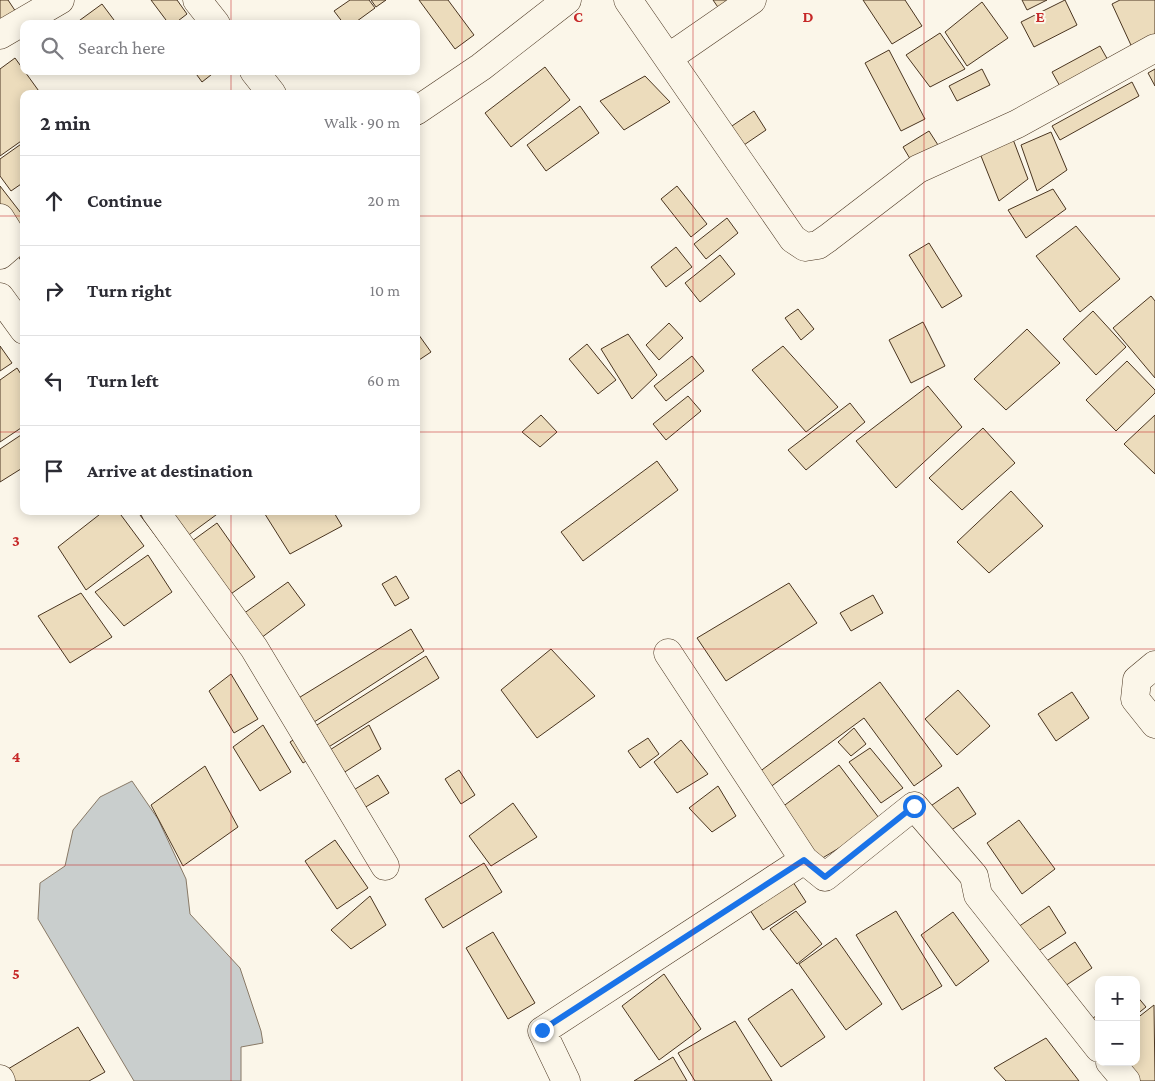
<!DOCTYPE html>
<html lang="en">
<head>
<meta charset="utf-8">
<style>
  :root { --surface:#fff; --page:#f2f2f3; --text:#2b2b33; --muted:#7c7c81; --line:#e1e1e2 }
  body { margin:0; font-family:"Crimson Pro",serif; background:var(--page); color:var(--text) }
  .controls { position:absolute; right:15px; bottom:15px; display:grid; overflow:hidden; border-radius:10px; box-shadow:0 2px 12px #0003 }
  .controls button { width:45px; height:45px; display:grid; place-items:center; padding:0; border:0; border-bottom:1px solid var(--line); background:var(--surface); color:var(--text); font:25px sans-serif }
  .stop { position:absolute; width:15px; height:15px; margin:-11px; border:4px solid #1a73e8; border-radius:50%; background:#fff }
  .stop.end { background:#1a73e8; border-color:#fff; box-shadow:0 1px 5px #0008 }
  .list { margin:0; padding:0; list-style:none }
  h2 { display:flex; justify-content:space-between; align-items:center; height:65px; margin:0; padding:0 20px; font-size:21px }
  h2 small { font-size:16px; font-weight:400; color:var(--muted) }
  .list li { display:grid; grid-template-columns:32px 1fr auto; gap:15px; align-items:center; box-sizing:border-box; height:90px; padding:0 20px; border-top:1px solid var(--line) }
  .list b { display:block; font-size:19px; white-space:nowrap }
  .list em { font-size:16px; font-style:normal; color:var(--muted) }
  .icon { flex:none; width:28px; height:28px; fill:none; stroke:currentColor; stroke-width:2; stroke-linecap:round; stroke-linejoin:round }
  .map { position:relative; flex:none; width:1155px; height:1081px; overflow:hidden }
  .search { position:absolute; background:var(--surface); box-shadow:0 2px 12px #0003; left:20px; top:20px; width:400px; height:55px; display:flex; align-items:center; gap:12px; box-sizing:border-box; padding:0 18px; border-radius:10px; color:var(--muted); font-size:19px }
  .panel { position:absolute; background:var(--surface); box-shadow:0 2px 12px #0003; left:20px; top:90px; width:400px; height:425px; border-radius:10px }
  .map>svg:first-child { display:block }
</style>
</head>
<body>
<div class="map">
<svg width="1155" height="1081" viewBox="0 0 1155 1081">
  <rect width="100%" height="100%" fill="#fbf6e9"/>
  <!-- water -->
  <path fill="#c9cecd" stroke="#887966" d="M 132,781 L 158,819 L 186,879 L 190,914 L 240,968 L 261,1031 L 263,1043 L 241,1047 L 241,1081 L 134,1081 L 38,919 L 40,883 L 65,866 L 73,830 L 100,797 Z"/>
  <!-- building -->
  <path fill="#ecdcbc" stroke="#4a3520" d="M 0,0 L 8,0 L 22,21 L 0,36 Z
    M 151,0 L 177,0 L 187,14 L 174,24 L 169,24 Z
    M 350,0 L 369,0 L 375,8 L 353,24 L 344,24 L 334,11 Z
    M 371,0 L 386,0 L 376,7 Z
    M 419,0 L 448,0 L 474,35 L 455,49 Z
    M 713,0 L 747,0 L 724,16 Z
    M 863,0 L 905,0 L 922,26 L 892,44 Z
    M 1022,0 L 1047,0 L 1027,10 Z
    M 1065,0 L 1077,25 L 1034,47 L 1021,22 Z
    M 1120,0 L 1155,0 L 1155,47 L 1136,56 L 1112,4 Z
    M 982,2 L 1008,38 L 967,66 L 945,32 Z
    M 102,4 L 117,24 L 77,24 L 76,23 Z
    M 940,33 L 965,69 L 930,87 L 906,55 Z
    M 1100,46 L 1114,71 L 1066,97 L 1052,72 Z
    M 889,50 L 925,119 L 901,131 L 865,63 Z
    M 15,58 L 41,94 L 24,94 L 24,139 L 0,156 L 0,69 Z
    M 545,67 L 570,100 L 511,147 L 485,113 Z
    M 982,69 L 990,85 L 957,101 L 949,86 Z
    M 1155,69 L 1155,86 L 1148,73 Z
    M 194,71 L 216,71 L 202,82 Z
    M 645,76 L 670,102 L 624,130 L 600,101 Z
    M 1132,82 L 1139,96 L 1060,140 L 1052,126 Z
    M 580,106 L 599,133 L 546,171 L 527,145 Z
    M 754,111 L 766,130 L 741,147 L 729,128 Z
    M 1008,126 L 1028,179 L 999,201 L 977,146 Z
    M 929,131 L 938,145 L 912,162 L 903,147 Z
    M 1051,132 L 1067,170 L 1037,191 L 1021,145 Z
    M 24,142 L 24,182 L 11,191 L 0,176 L 0,159 Z
    M 0,186 L 24,217 L 24,225 L 5,238 L 0,231 Z
    M 677,186 L 707,224 L 691,237 L 661,199 Z
    M 1053,189 L 1066,209 L 1026,238 L 1008,210 Z
    M 727,218 L 738,233 L 706,259 L 694,244 Z
    M 1076,226 L 1120,279 L 1080,312 L 1036,256 Z
    M 24,234 L 24,265 L 10,244 Z
    M 929,243 L 962,296 L 942,308 L 909,255 Z
    M 676,247 L 692,267 L 666,287 L 651,267 Z
    M 720,255 L 735,274 L 700,302 L 685,283 Z
    M 1151,296 L 1155,301 L 1155,378 L 1113,328 Z
    M 798,309 L 814,329 L 801,340 L 785,318 Z
    M 1093,311 L 1126,347 L 1096,375 L 1063,339 Z
    M 923,322 L 945,366 L 911,383 L 889,340 Z
    M 669,323 L 683,338 L 659,360 L 646,345 Z
    M 1027,329 L 1060,363 L 1006,410 L 974,379 Z
    M 416,331 L 431,352 L 416,362 Z
    M 628,334 L 657,375 L 632,399 L 601,349 Z
    M 587,344 L 616,380 L 598,394 L 569,359 Z
    M 0,346 L 12,363 L 0,371 Z
    M 783,346 L 838,407 L 806,432 L 752,370 Z
    M 692,356 L 704,371 L 666,401 L 654,386 Z
    M 1127,361 L 1155,390 L 1155,393 L 1116,431 L 1086,400 Z
    M 17,368 L 24,379 L 24,426 L 0,442 L 0,380 Z
    M 928,386 L 962,427 L 896,488 L 856,441 Z
    M 688,396 L 701,411 L 666,440 L 653,424 Z
    M 850,403 L 865,422 L 806,470 L 788,450 Z
    M 541,415 L 557,432 L 540,447 L 522,432 Z
    M 1155,415 L 1155,474 L 1124,444 Z
    M 983,428 L 1015,463 L 962,510 L 929,478 Z
    M 24,433 L 24,467 L 0,482 L 0,449 Z
    M 657,461 L 678,490 L 583,561 L 561,532 Z
    M 1011,491 L 1043,526 L 989,573 L 957,542 Z
    M 104,511 L 118,511 L 144,546 L 86,590 L 58,547 Z
    M 137,511 L 219,511 L 220,512 L 167,551 Z
    M 263,511 L 333,511 L 342,526 L 290,554 Z
    M 217,523 L 255,577 L 218,603 L 181,549 Z
    M 148,555 L 172,592 L 124,626 L 95,592 Z
    M 396,576 L 409,598 L 395,606 L 382,584 Z
    M 288,582 L 305,605 L 261,638 L 243,614 Z
    M 789,583 L 817,623 L 726,681 L 697,638 Z
    M 81,593 L 112,637 L 70,663 L 38,616 Z
    M 873,595 L 883,613 L 851,631 L 840,613 Z
    M 411,629 L 424,651 L 294,735 L 279,710 Z
    M 551,649 L 595,696 L 537,738 L 501,690 Z
    M 426,656 L 439,678 L 303,763 L 290,742 Z
    M 231,674 L 258,719 L 234,733 L 209,691 Z
    M 880,682 L 942,766 L 914,786 L 864,718 L 754,799 L 743,784 Z
    M 958,690 L 990,726 L 957,755 L 925,719 Z
    M 1072,692 L 1089,718 L 1056,741 L 1038,714 Z
    M 263,725 L 291,772 L 260,791 L 233,747 Z
    M 369,725 L 381,749 L 329,782 L 311,762 Z
    M 854,728 L 866,744 L 851,756 L 838,742 Z
    M 648,738 L 659,754 L 640,768 L 628,751 Z
    M 681,740 L 708,774 L 677,793 L 654,762 Z
    M 870,748 L 903,788 L 881,803 L 849,762 Z
    M 839,765 L 882,822 L 806,868 L 770,816 Z
    M 205,766 L 238,827 L 183,866 L 151,805 Z
    M 459,770 L 475,795 L 461,804 L 445,779 Z
    M 378,775 L 389,793 L 354,814 L 344,796 Z
    M 718,786 L 736,816 L 712,832 L 689,808 Z
    M 958,787 L 976,814 L 942,836 L 925,810 Z
    M 513,803 L 537,837 L 491,866 L 469,836 Z
    M 1019,820 L 1055,869 L 1022,894 L 987,843 Z
    M 335,840 L 368,888 L 337,909 L 305,861 Z
    M 484,863 L 502,892 L 443,928 L 425,899 Z
    M 793,882 L 806,902 L 763,930 L 750,910 Z
    M 370,896 L 386,925 L 351,949 L 331,930 Z
    M 1049,906 L 1066,933 L 1032,955 L 1015,929 Z
    M 796,911 L 822,944 L 797,964 L 770,929 Z
    M 896,911 L 942,986 L 902,1010 L 856,935 Z
    M 953,912 L 989,961 L 956,986 L 921,935 Z
    M 493,932 L 535,1003 L 508,1019 L 466,948 Z
    M 836,938 L 882,1004 L 846,1030 L 799,964 Z
    M 1075,942 L 1092,968 L 1059,990 L 1042,964 Z
    M 664,974 L 701,1029 L 659,1060 L 622,1006 Z
    M 792,989 L 825,1037 L 781,1067 L 748,1019 Z
    M 1136,995 L 1146,1007 L 1136,1015 Z
    M 1154,1005 L 1155,1081 L 1126,1081 L 1111,1062 L 1136,1062 L 1136,1019 Z
    M 1099,1013 L 1099,1032 L 1090,1021 Z
    M 735,1021 L 772,1081 L 695,1081 L 678,1053 Z
    M 78,1027 L 105,1072 L 89,1081 L 15,1081 L 8,1069 Z
    M 1046,1038 L 1079,1081 L 1006,1081 L 994,1068 Z
    M 673,1057 L 687,1081 L 634,1081 Z"/>
  <g fill="none" stroke-linecap="round" stroke-linejoin="round">
    <!-- street casing -->
    <g stroke="#4a3520" stroke-width="29">
      <path id="street" d="M 197,0 L 216,24
        M 628,0 L 668,58 L 752,0
        M 0,35 L 60,0
        M 668,58 L 793,239 L 805,247 L 818,245 L 828,238 L 918,169 L 1017,124 L 1155,48
        M 254,71 L 272,94
        M 416,111 L 481,67 L 567,0
        M 0,218 L 15,242 L 0,255
        M 0,297 L 24,330
        M 155,511 L 254,648 L 385,866
        M 668,653 L 804,860
        M 1155,665 L 1137,680 L 1135,699 L 1155,724
        M 1110,1062 L 1126,1081
        M 0,1079 L 1,1081
        M 566,1081 L 542,1031 L 804,860 L 825,877 L 914,806 L 974,876 L 978,895 L 1099,1048"/>
    </g>
    <!-- street -->
    <use href="#street" stroke="#fbf6e9" stroke-width="28"/>
  </g>
  <g fill="none" stroke-linecap="round" stroke-linejoin="round">
    <!-- route -->
    <path stroke="#1a73e8" stroke-width="6" d="M 542,1030 L 804,860 L 825,877 L 914,806"/>
  </g>
  <!-- grid -->
  <path fill="none" stroke="#c62828" stroke-width="1" stroke-opacity="0.55" d="M 231,0 L 231,24M 462,0 L 462,1081M 693,0 L 693,1081M 924,0 L 924,1081M 231,71 L 231,94M 0,216 L 24,216M 416,216 L 1155,216M 0,432 L 24,432M 416,432 L 1155,432M 231,511 L 231,1081M 0,649 L 1155,649M 0,865 L 1155,865"/>
  <g font-size="16" text-anchor="middle" font-weight="bold" fill="#c62828" stroke="#fbf6e9" stroke-width="4" stroke-linejoin="round" paint-order="stroke">
    <text x="578" y="22">C</text>
    <text x="808" y="22">D</text>
    <text x="1040" y="22">E</text>
    <text x="16" y="546">3</text>
    <text x="16" y="762">4</text>
    <text x="16" y="979">5</text>
  </g>
</svg>
<div class="controls">
<button>+</button>
<button>−</button>
</div>
<div class="stop" style="left:914px;top:806px"></div>
<div class="stop end" style="left:542px;top:1030px"></div>
<div class="search"><svg class="icon" aria-label="search" viewBox="0 0 24 24"><circle cx="10" cy="10" r="6"/><path d="M15 15l6 6"/></svg>Search here</div>
<section class="panel">
<h2>2 min<small>Walk · 90 m</small></h2>
<ul class="list">
<li><svg class="icon" aria-label="ahead" viewBox="0 0 24 24"><path d="M12 20V5M6 11l6-6 6 6"/></svg><div><b>Continue</b></div><em>20 m</em></li>
<li><svg class="icon" aria-label="right" viewBox="0 0 24 24"><path d="M7 20v-9h11M14 6l5 5-5 5"/></svg><div><b>Turn right</b></div><em>10 m</em></li>
<li><svg class="icon" aria-label="left" viewBox="0 0 24 24"><path d="M17 20v-9H6M10 6l-5 5 5 5"/></svg><div><b>Turn left</b></div><em>60 m</em></li>
<li><svg class="icon" aria-label="arrive" viewBox="0 0 24 24"><path d="M6 21V4h12l-3 4 3 4H6"/></svg><div><b>Arrive at destination</b></div></li>
</ul>
</section>
</div>
</body>
</html>
